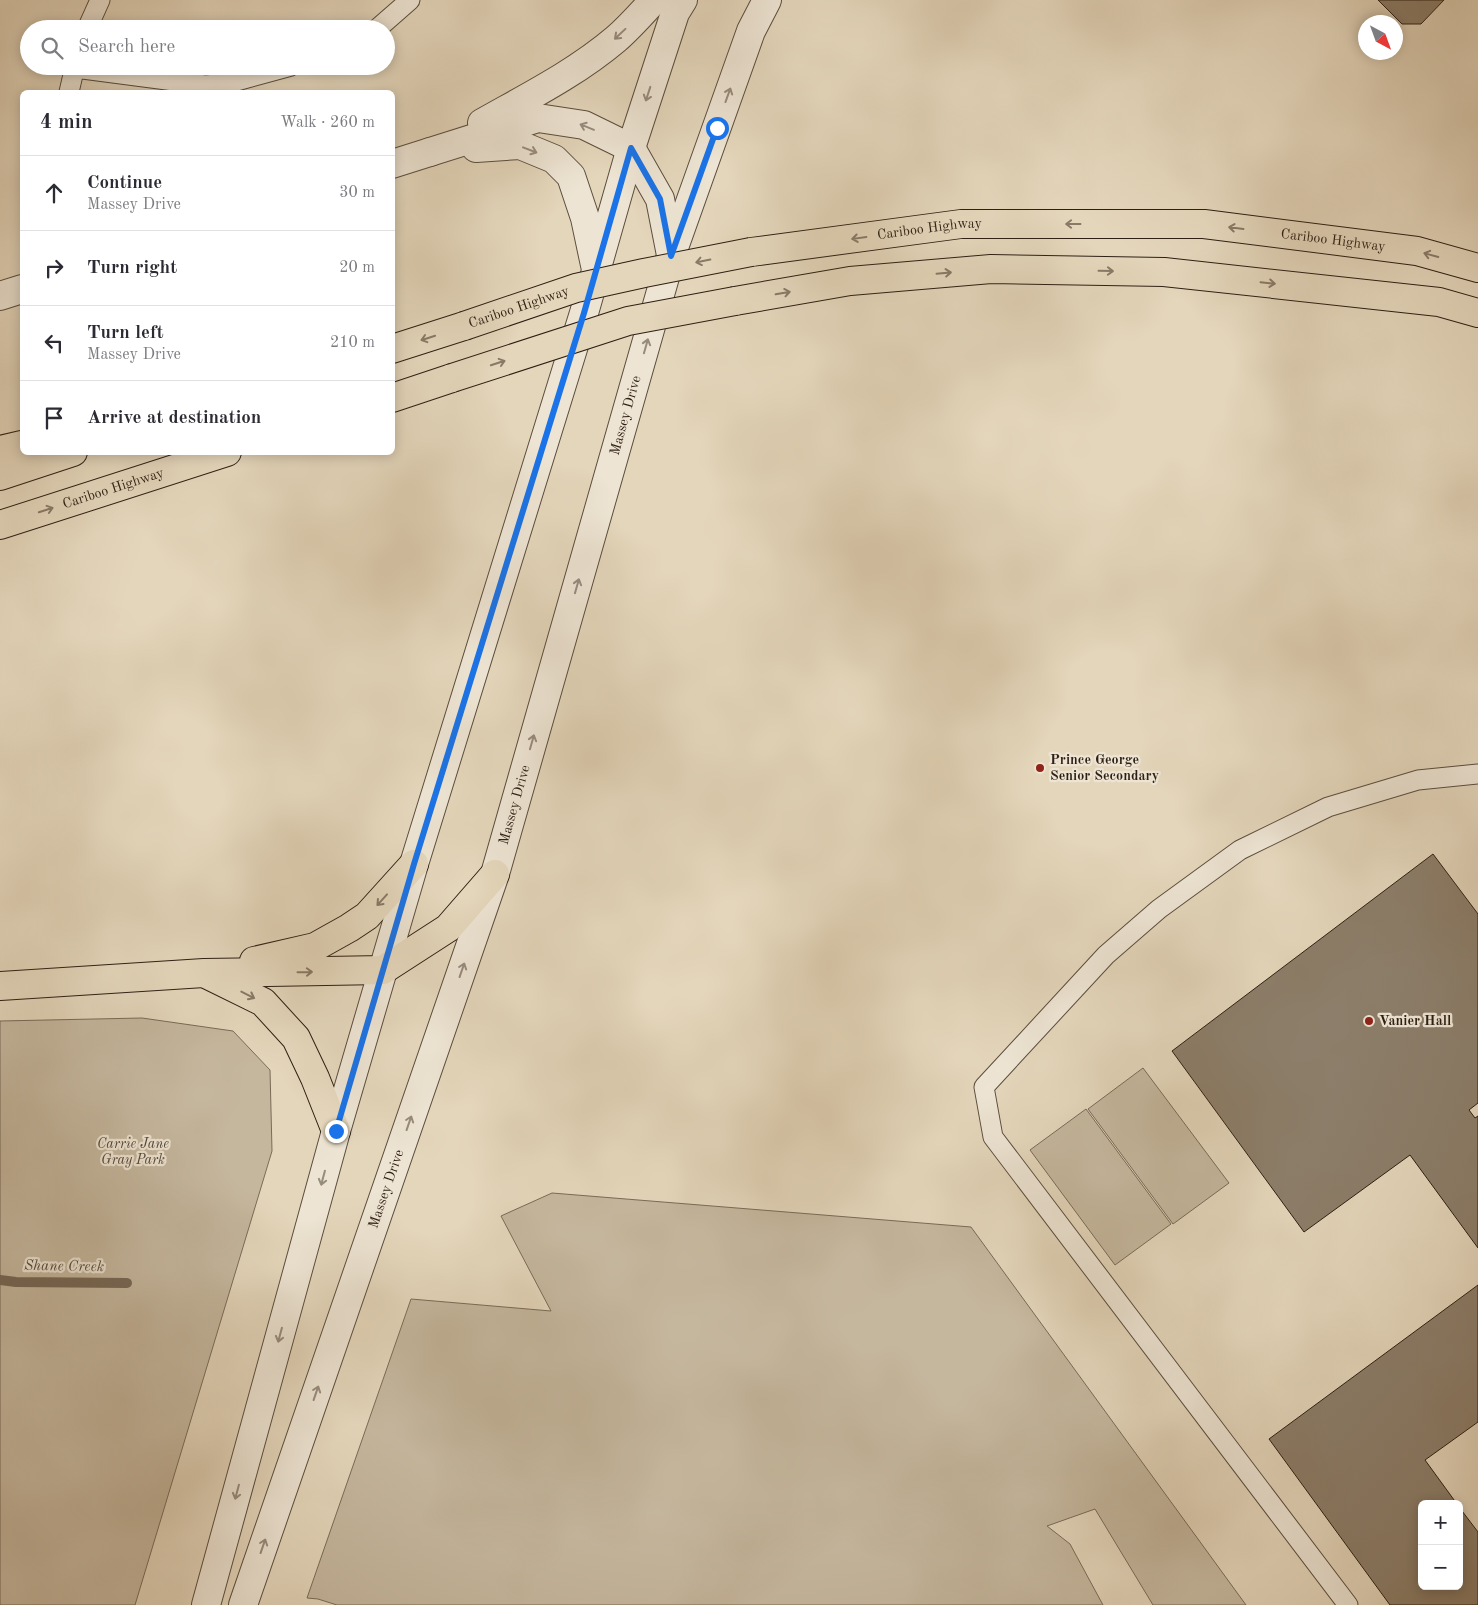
<!DOCTYPE html>
<html lang="en">
<head>
<meta charset="utf-8">
<style>
  :root { --surface:#fff; --page:#f2f2f3; --text:#2b2b33; --muted:#7c7c81; --line:#e1e1e2 }
  body { margin:0; font-family:"Old Standard TT",serif; background:var(--page); color:var(--text) }
  .controls { position:absolute; right:15px; bottom:15px; display:grid; overflow:hidden; border-radius:8px; box-shadow:0 2px 12px #0003 }
  .controls button { width:45px; height:45px; display:grid; place-items:center; padding:0; border:0; border-bottom:1px solid var(--line); background:var(--surface); color:var(--text); font:25px sans-serif }
  .compass { position:absolute; left:1358px; top:15px; width:45px; height:45px; border-radius:50%; background:var(--surface); box-shadow:0 2px 12px #0003; rotate:139deg }
  .stop { position:absolute; width:15px; height:15px; margin:-11px; border:4px solid #1a73e8; border-radius:50%; background:#fff }
  .stop.end { background:#1a73e8; border-color:#fff; box-shadow:0 1px 5px #0008 }
  .list { margin:0; padding:0; list-style:none }
  h2 { display:flex; justify-content:space-between; align-items:center; height:65px; margin:0; padding:0 20px; font-size:21px }
  h2 small { font-size:16px; font-weight:400; color:var(--muted) }
  .list li { display:grid; grid-template-columns:32px 1fr auto; gap:15px; align-items:center; box-sizing:border-box; height:75px; padding:0 20px; border-top:1px solid var(--line) }
  .list b { display:block; font-size:19px; white-space:nowrap }
  .list p { margin:0; font-size:16px; white-space:nowrap; color:var(--muted) }
  .list em { font-size:16px; font-style:normal; color:var(--muted) }
  .icon { flex:none; width:28px; height:28px; fill:none; stroke:currentColor; stroke-width:2; stroke-linecap:round; stroke-linejoin:round }
  .map { position:relative; flex:none; width:1478px; height:1605px; overflow:hidden }
  .search { position:absolute; background:var(--surface); box-shadow:0 2px 12px #0003; left:20px; top:20px; width:375px; height:55px; display:flex; align-items:center; gap:12px; box-sizing:border-box; padding:0 18px; border-radius:28px; color:var(--muted); font-size:19px }
  .panel { position:absolute; background:var(--surface); box-shadow:0 2px 12px #0003; left:20px; top:90px; width:375px; height:365px; border-radius:8px }
  .map>svg:first-child { display:block }
</style>
</head>
<body>
<div class="map">
<svg width="1478" height="1605" viewBox="0 0 1478 1605">
  <rect width="100%" height="100%" fill="#e4d6bb"/>
  <filter id="stains"><feTurbulence type="fractalNoise" baseFrequency=".004" numOctaves="4"/><feColorMatrix values="0 0 0 0 .2 0 0 0 0 .09 0 0 0 0 .02 0 0 0 .5 -.17"/></filter>
  <radialGradient id="worn" r=".72"><stop offset=".6" stop-color="#630" stop-opacity="0"/><stop offset="1" stop-color="#630" stop-opacity=".3"/></radialGradient>
  <!-- green -->
  <path fill="#c5b79e" stroke="#796b58" d="M 142,1018 L 233,1031 L 270,1070 L 272,1151 L 135,1605 L 0,1605 L 0,1021 Z
    M 1143,1068 L 1229,1183 L 1173,1224 L 1088,1109 Z
    M 1086,1109 L 1171,1224 L 1115,1265 L 1030,1150 Z
    M 552,1193 L 971,1227 L 1246,1605 L 1153,1605 L 1095,1509 L 1047,1526 L 1070,1544 L 1103,1605 L 337,1605 L 318,1599 L 307,1598 L 411,1299 L 551,1311 L 501,1216 Z"/>
  <g fill="none" stroke-linecap="round" stroke-linejoin="round">
    <!-- stream -->
    <path stroke="#766856" stroke-width="10" d="M 0,1280 L 16,1282 L 127,1283"/>
  </g>
  <!-- building -->
  <path fill="#8c7e6a" stroke="#2d1f13" d="M 1378,0 L 1444,0 L 1421,24 L 1402,24 Z
    M 1433,854 L 1478,914 L 1478,1103 L 1469,1110 L 1475,1118 L 1478,1116 L 1478,1248 L 1410,1155 L 1304,1232 L 1172,1051 Z
    M 1478,1285 L 1478,1422 L 1425,1460 L 1457,1504 L 1422,1504 L 1422,1586 L 1459,1586 L 1459,1507 L 1478,1532 L 1478,1605 L 1390,1605 L 1269,1439 Z"/>
  <g fill="none" stroke-linecap="round" stroke-linejoin="round">
    <!-- service casing -->
    <g stroke="#5b4d3d" stroke-width="21">
      <path id="service" d="M 87,29 L 100,0
        M 377,29 L 410,0
        M 75,68 L 205,85 L 229,83 L 291,66
        M 69,92 L 75,66
        M 1348,1605 L 993,1137 L 984,1087 L 1106,955 L 1159,909 L 1240,850 L 1328,807 L 1418,780 L 1478,774"/>
    </g>
    <!-- minor casing -->
    <g stroke="#5b4d3d" stroke-width="30">
      <path id="minor" d="M 392,164 L 430,152
        M 0,296 L 22,289"/>
    </g>
    <!-- tertiary casing -->
    <g stroke="#5b4d3d" stroke-width="30">
      <g id="tertiary">
        <path d="M 482,123 C 528,97 576,73 616,39 C 630,27 642,13 654,0"/>
        <path d="M 476,148 L 520,145 L 554,159 L 571,176 L 585,218 L 595,265"/>
        <path d="M 430,152 L 538,118 L 584,125 L 631,148 L 660,199 L 671,255"/>
        <path d="M 206,1605 L 336,1131 L 414,864 L 584,313 L 631,148 L 675,13 L 683,0"/>
        <path id="s1" d="M 243,1605 L 495,874 L 671,256 L 751,31 L 767,0"/>
      </g>
    </g>
    <!-- trunk casing -->
    <g stroke="#2d1f13" stroke-width="30">
      <g id="trunk">
        <path id="s2" d="M 751,252 L 961,224 L 1204,224 L 1417,251 L 1478,268"/>
        <path d="M 735,301 L 850,281 L 991,269 L 1164,272 L 1439,302 L 1478,313"/>
        <path d="M 392,349 L 464,326"/>
        <path d="M 392,398 L 452,378"/>
        <path d="M 0,450 L 22,445"/>
        <path d="M 0,476 L 73,452"/>
        <path id="s3" d="M 0,525 L 227,452"/>
        <path d="M 254,961 L 315,947 L 349,928 L 367,916 L 414,864"/>
        <path d="M 208,975 L 263,1002 L 296,1038 L 315,1078 L 336,1131"/>
        <path d="M 0,986 L 204,973 L 383,970 L 448,928 L 495,874"/>
      </g>
    </g>
    <!-- service -->
    <use href="#service" stroke="#ede4d3" stroke-width="19"/>
    <!-- minor -->
    <use href="#minor" stroke="#ede4d3" stroke-width="28"/>
    <!-- tertiary -->
    <use href="#tertiary" stroke="#ede4d3" stroke-width="28"/>
    <!-- trunk -->
    <use href="#trunk" stroke="#e4d6bb" stroke-width="28"/>
    <!-- trunk-bridge casing -->
    <g stroke="#2d1f13" stroke-width="30" stroke-linecap="butt">
      <g id="trunk-bridge">
        <path id="s4" d="M 464,326 L 576,288 L 644,273 L 751,252"/>
        <path d="M 452,378 L 628,321 L 735,301"/>
      </g>
    </g>
    <!-- trunk-bridge -->
    <use href="#trunk-bridge" stroke="#e4d6bb" stroke-width="28"/>
  </g>
  <!-- one-way arrows -->
  <defs><path id="oneway-shaft" d="M-6 0H5M1.5-3L5.5 0L1.5 3" fill="none" stroke-width="1.6" stroke-linecap="round" stroke-linejoin="round" transform="scale(1.25)"/></defs>
  <g stroke="#978b7d">
    <use href="#oneway-shaft" transform="translate(620 34) rotate(137)"/>
    <use href="#oneway-shaft" transform="translate(648 94) rotate(108)"/>
    <use href="#oneway-shaft" transform="translate(728 95) rotate(-70)"/>
    <use href="#oneway-shaft" transform="translate(587 127) rotate(-158)"/>
    <use href="#oneway-shaft" transform="translate(530 150) rotate(21)"/>
    <use href="#oneway-shaft" transform="translate(646 346) rotate(-74)"/>
    <use href="#oneway-shaft" transform="translate(577 586) rotate(-74)"/>
    <use href="#oneway-shaft" transform="translate(532 742) rotate(-74)"/>
    <use href="#oneway-shaft" transform="translate(462 970) rotate(-71)"/>
    <use href="#oneway-shaft" transform="translate(409 1123) rotate(-71)"/>
    <use href="#oneway-shaft" transform="translate(323 1178) rotate(105)"/>
    <use href="#oneway-shaft" transform="translate(280 1335) rotate(105)"/>
    <use href="#oneway-shaft" transform="translate(316 1393) rotate(-71)"/>
    <use href="#oneway-shaft" transform="translate(237 1492) rotate(105)"/>
    <use href="#oneway-shaft" transform="translate(263 1546) rotate(-71)"/>
  </g>
  <g stroke="#887a67">
    <use href="#oneway-shaft" transform="translate(1073 224) rotate(180)"/>
    <use href="#oneway-shaft" transform="translate(1236 228) rotate(-173)"/>
    <use href="#oneway-shaft" transform="translate(859 238) rotate(172)"/>
    <use href="#oneway-shaft" transform="translate(1431 255) rotate(-165)"/>
    <use href="#oneway-shaft" transform="translate(703 261) rotate(169)"/>
    <use href="#oneway-shaft" transform="translate(1106 271) rotate(1)"/>
    <use href="#oneway-shaft" transform="translate(944 273) rotate(-5)"/>
    <use href="#oneway-shaft" transform="translate(1268 283) rotate(6)"/>
    <use href="#oneway-shaft" transform="translate(783 293) rotate(-10)"/>
    <use href="#oneway-shaft" transform="translate(428 338) rotate(162)"/>
    <use href="#oneway-shaft" transform="translate(498 363) rotate(-18)"/>
    <use href="#oneway-shaft" transform="translate(46 510) rotate(-18)"/>
    <use href="#oneway-shaft" transform="translate(382 900) rotate(132)"/>
    <use href="#oneway-shaft" transform="translate(305 972) rotate(-1)"/>
    <use href="#oneway-shaft" transform="translate(248 995) rotate(27)"/>
  </g>
  <g fill="none" stroke-linecap="round" stroke-linejoin="round">
    <!-- route -->
    <path stroke="#1a73e8" stroke-width="6" d="M 336,1131 L 414,864 L 584,313 L 631,148 L 660,199 L 671,256 L 717,128"/>
  </g>
  <!-- markers -->
  <g fill="#8f2418" stroke="#ede4d3" stroke-width="2">
    <circle cx="1040" cy="768" r="5"/>
    <circle cx="1369" cy="1021" r="5"/>
  </g>
  <g text-anchor="middle" dominant-baseline="central" stroke-width="4.5" stroke-linejoin="round" paint-order="stroke">
    <!-- street labels -->
    <g font-size="14" fill="#2d1f13" stroke="#ede4d3">
      <text stroke="none"><textPath href="#s2" startOffset="180">Cariboo Highway</textPath></text>
      <text stroke="none"><textPath href="#s2" startOffset="585">Cariboo Highway</textPath></text>
      <text stroke="none"><textPath href="#s4" startOffset="58">Cariboo Highway</textPath></text>
      <text stroke="none"><textPath href="#s1" startOffset="1250">Massey Drive</textPath></text>
      <text stroke="none"><textPath href="#s3" startOffset="119">Cariboo Highway</textPath></text>
      <text stroke="none"><textPath href="#s1" startOffset="845">Massey Drive</textPath></text>
      <text stroke="none"><textPath href="#s1" startOffset="440">Massey Drive</textPath></text>
    </g>
    <!-- poi labels -->
    <g font-size="14" font-weight="bold" fill="#2d1f13" stroke="#ede4d3" text-anchor="start">
      <text x="1050" y="760">Prince George<tspan x="1050" dy="16">Senior Secondary</tspan></text>
      <text x="1379" y="1021">Vanier Hall</text>
    </g>
    <!-- park labels -->
    <g font-size="14" font-style="italic" fill="#534536" stroke="#ede4d3">
      <text x="133" y="1144">Carrie Jane<tspan x="133" dy="16">Gray Park</tspan></text>
    </g>
    <!-- water labels -->
    <g font-size="15" font-style="italic" fill="#57493a" stroke="#ede4d3">
      <text transform="translate(64 1267) rotate(1)">Shane Creek</text>
    </g>
  </g>
  <rect width="100%" height="100%" filter="url(#stains)"/>
  <rect width="100%" height="100%" fill="url(#worn)"/>
</svg>
<div class="controls">
<button>+</button>
<button>−</button>
</div>
<svg class="compass" viewBox="-18 -18 36 36"><path d="M0-13l5 13h-10z" fill="#e53935"/><path d="M0 13l5-13h-10z" fill="#7c7c81"/></svg>
<div class="stop" style="left:717px;top:128px"></div>
<div class="stop end" style="left:336px;top:1131px"></div>
<div class="search"><svg class="icon" aria-label="search" viewBox="0 0 24 24"><circle cx="10" cy="10" r="6"/><path d="M15 15l6 6"/></svg>Search here</div>
<section class="panel">
<h2>4 min<small>Walk · 260 m</small></h2>
<ul class="list">
<li><svg class="icon" aria-label="ahead" viewBox="0 0 24 24"><path d="M12 20V5M6 11l6-6 6 6"/></svg><div><b>Continue</b><p>Massey Drive</p></div><em>30 m</em></li>
<li><svg class="icon" aria-label="right" viewBox="0 0 24 24"><path d="M7 20v-9h11M14 6l5 5-5 5"/></svg><div><b>Turn right</b></div><em>20 m</em></li>
<li><svg class="icon" aria-label="left" viewBox="0 0 24 24"><path d="M17 20v-9H6M10 6l-5 5 5 5"/></svg><div><b>Turn left</b><p>Massey Drive</p></div><em>210 m</em></li>
<li><svg class="icon" aria-label="arrive" viewBox="0 0 24 24"><path d="M6 21V4h12l-3 4 3 4H6"/></svg><div><b>Arrive at destination</b></div></li>
</ul>
</section>
</div>
</body>
</html>
